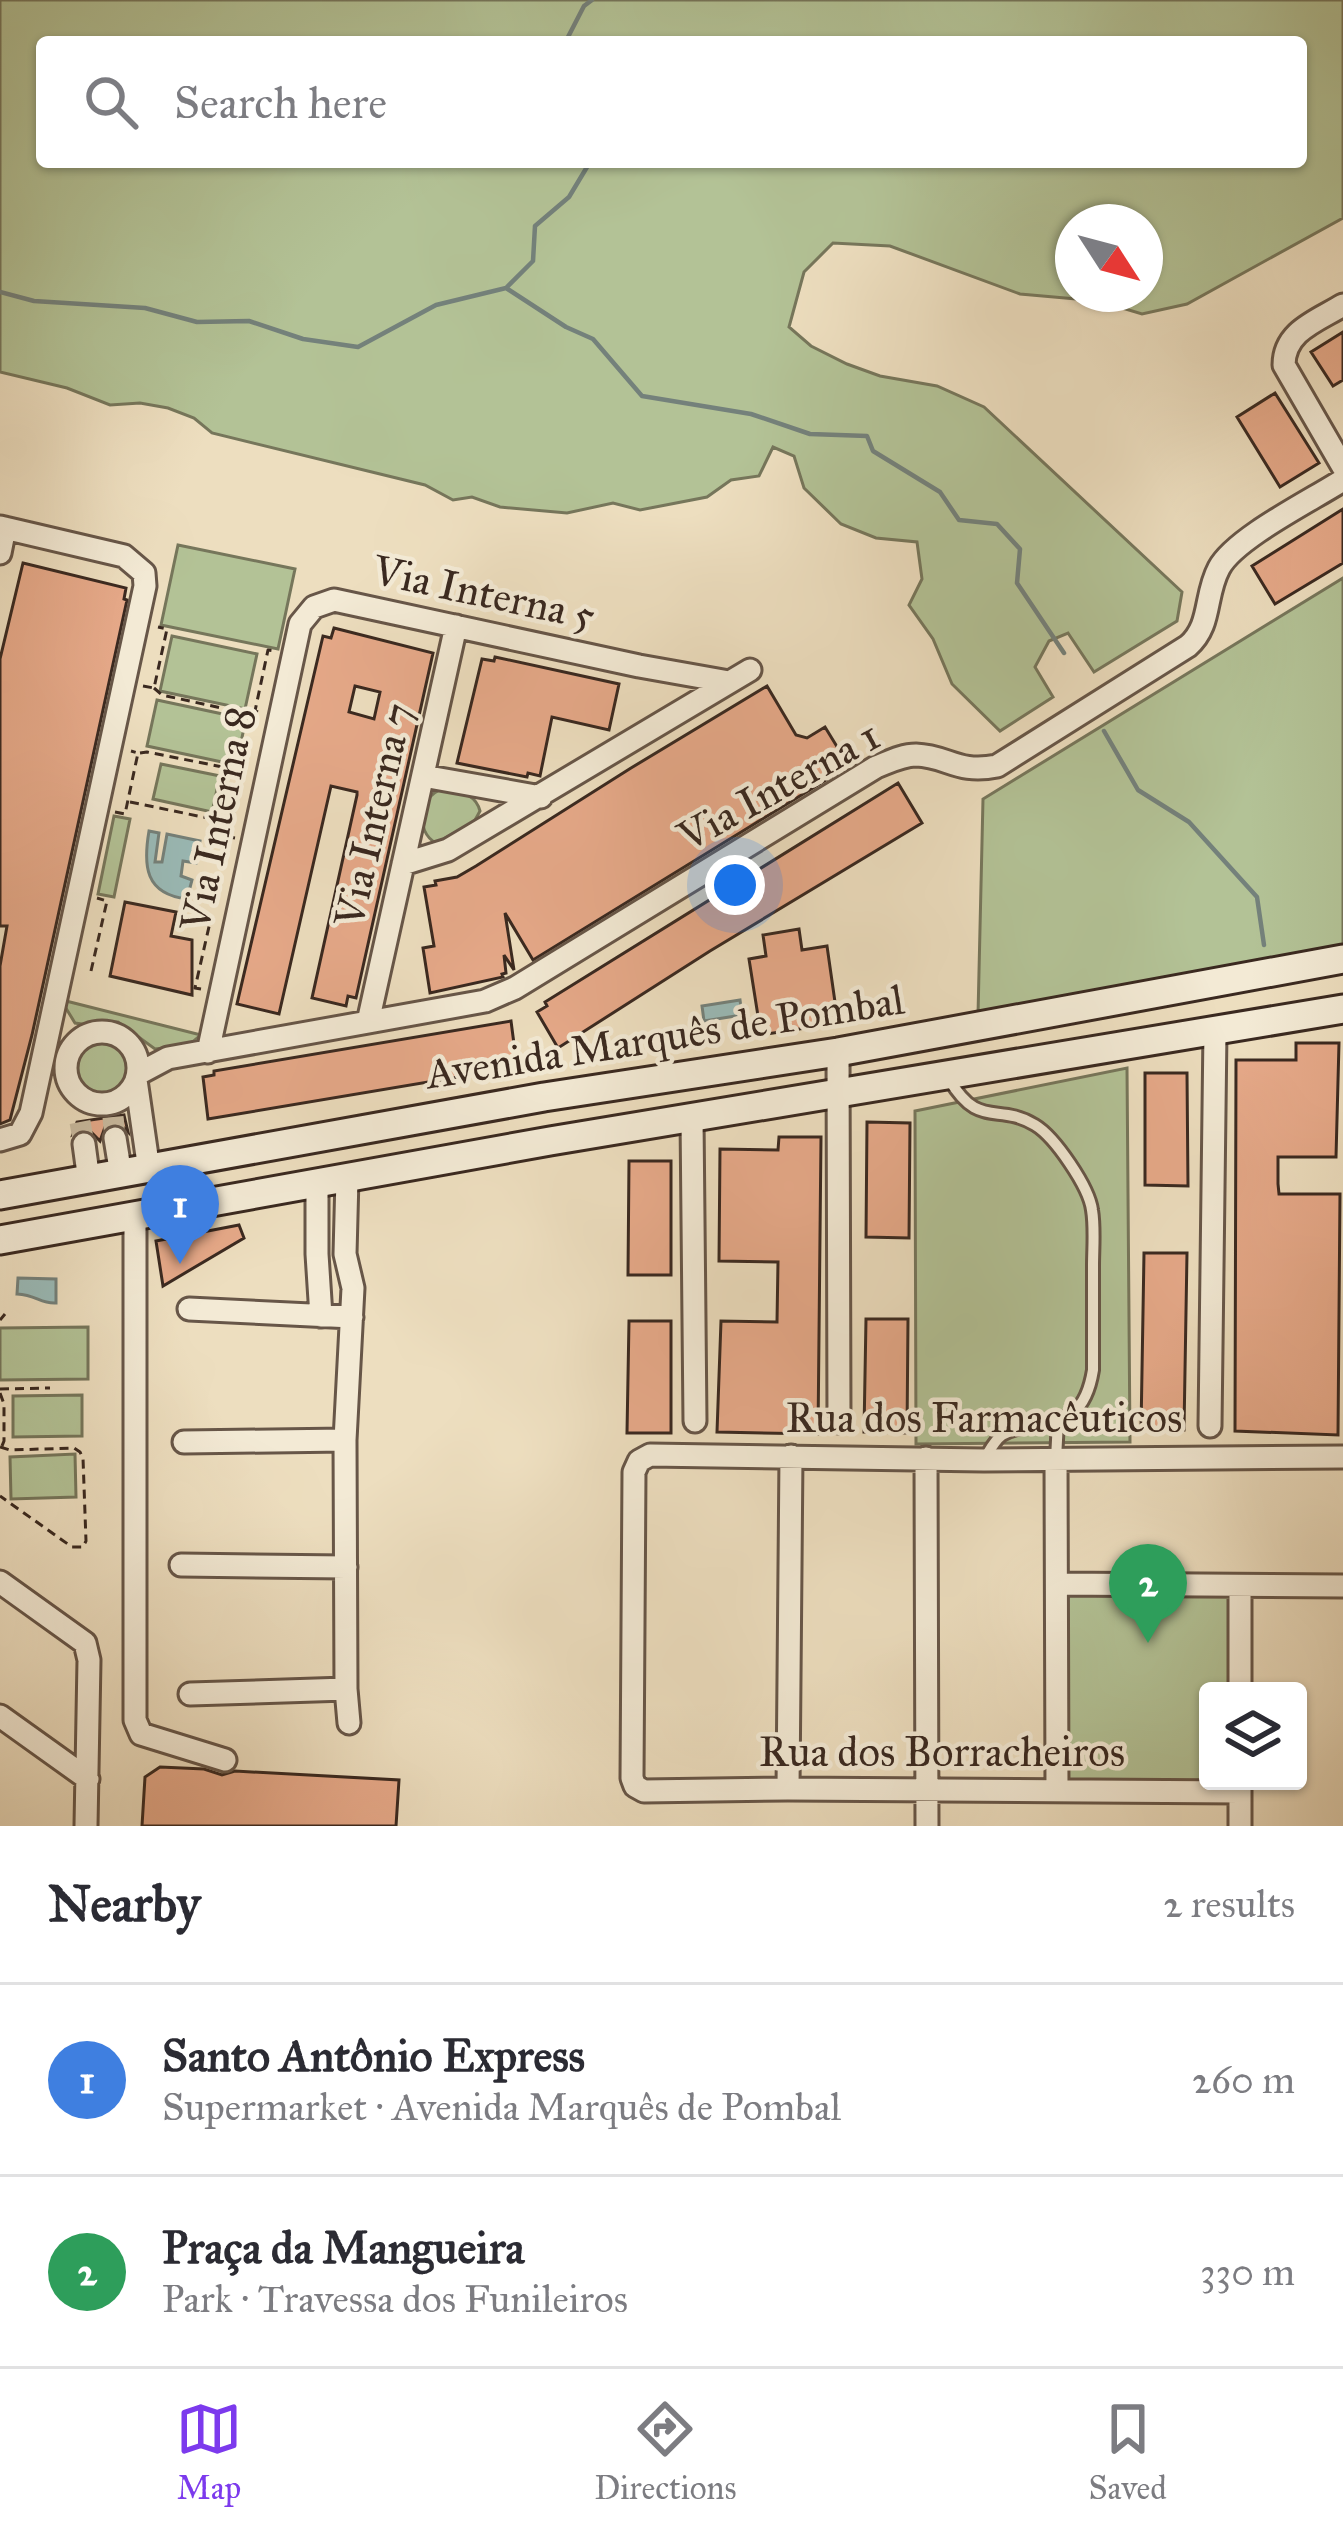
<!DOCTYPE html>
<html lang="en">
<head>
<meta charset="utf-8">
<style>
  :root { --surface:#fff; --page:#f7f7f7; --text:#2b2b33; --muted:#7c7c81; --line:#e1e1e2; --accent:#7c3aed }
  body { margin:0; font-family:"IM FELL Great Primer",serif; background:var(--page); color:var(--text) }
  .controls { position:absolute; right:36px; bottom:36px; display:grid; overflow:hidden; border-radius:12px; box-shadow:0 3px 9px #0004 }
  .controls button { width:108px; height:108px; display:grid; place-items:center; padding:0; border:0; border-bottom:3px solid var(--line); background:var(--surface); color:var(--text); font:60px sans-serif }
  .compass { position:absolute; left:1055px; top:204px; width:108px; height:108px; border-radius:50%; background:var(--surface); box-shadow:0 3px 9px #0004; rotate:126deg }
  .you { position:absolute; left:735px; top:885px; width:42px; height:42px; margin:-30px; border:9px solid #fff; border-radius:50%; background:#1a73e8; box-shadow:0 0 0 18px #1a73e833 }
  .badge { display:grid; place-items:center; width:78px; height:78px; border-radius:50%; background:var(--accent); color:#fff; font-size:39px; font-weight:700 }
  .pin { position:absolute; translate:-50% -99px; filter:drop-shadow(0 3px 6px #0008) }
  .pin::after { content:''; position:absolute; top:63px; width:42px; height:36px; background:inherit; clip-path:polygon(0 0,100% 0,50% 100%) }
  .list { margin:0; padding:0; list-style:none }
  h2 { display:flex; justify-content:space-between; align-items:center; height:156px; margin:0; padding:0 48px; font-size:51px }
  h2 small { font-size:39px; font-weight:400; color:var(--muted) }
  .list li { display:grid; grid-template-columns:78px 1fr auto; gap:36px; align-items:center; box-sizing:border-box; height:192px; padding:0 48px; border-top:3px solid var(--line) }
  .list b { display:block; font-size:45px; white-space:nowrap }
  .list p { margin:0; font-size:39px; white-space:nowrap; color:var(--muted) }
  .list em { font-size:39px; font-style:normal; color:var(--muted) }
  .icon { flex:none; width:66px; height:66px; fill:none; stroke:currentColor; stroke-width:2; stroke-linecap:round; stroke-linejoin:round }
  .map { position:relative; flex:none; width:1343px; height:1826px; overflow:hidden }
  .search { position:absolute; background:var(--surface); box-shadow:0 3px 9px #0004; left:36px; right:36px; top:36px; height:132px; display:flex; align-items:center; gap:30px; box-sizing:border-box; padding:0 42px; border-radius:12px; color:var(--muted); font-size:45px }
  .sheet { height:540px; background:var(--surface) }
  nav { display:flex; justify-content:space-around; align-items:center; box-sizing:border-box; height:168px; border-top:3px solid var(--line); background:var(--surface); font-size:33px; color:var(--muted) }
  nav a { display:grid; justify-items:center; gap:6px }
  nav .on { color:var(--accent) }
  .map>svg:first-child { display:block }
</style>
</head>
<body>
<div class="map">
<svg width="1343" height="1826" viewBox="0 0 1343 1826">
  <rect width="100%" height="100%" fill="#eddebf"/>
  <filter id="stains"><feTurbulence type="fractalNoise" baseFrequency=".00167" numOctaves="4"/><feColorMatrix values="0 0 0 0 .2 0 0 0 0 .09 0 0 0 0 .02 0 0 0 .5 -.17"/></filter>
  <radialGradient id="worn" r=".72"><stop offset=".6" stop-color="#630" stop-opacity="0"/><stop offset="1" stop-color="#630" stop-opacity=".3"/></radialGradient>
  <!-- green -->
  <path fill="#b3c296" stroke="#76765b" stroke-width="3" fill-rule="evenodd" d="M 0,0 L 1343,0 L 1343,218 L 1187,304 L 1142,314 L 1099,301 L 1020,294 L 890,246 L 833,243 L 804,272 L 789,327 L 811,346 L 847,364 L 880,376 L 937,386 L 984,407 L 1182,592 L 1177,621 L 1094,672 L 1068,633 L 1049,641 L 1035,667 L 1053,697 L 1000,731 L 952,684 L 933,639 L 909,605 L 922,579 L 917,542 L 876,538 L 841,524 L 804,488 L 794,456 L 773,447 L 759,476 L 731,480 L 707,497 L 640,510 L 613,503 L 567,513 L 500,507 L 472,497 L 453,500 L 425,485 L 212,433 L 194,418 L 168,408 L 140,403 L 110,405 L 67,388 L 0,372 ZM 42,42 L 1301,42 L 1301,162 L 42,162 ZM 1073,222 L 1145,222 L 1145,294 L 1073,294 Z
    M 178,545 L 295,569 L 278,649 L 161,625 Z
    M 1343,578 L 1343,952 L 978,1015 L 983,799 Z
    M 172,636 L 257,654 L 245,709 L 160,691 Z
    M 157,700 L 246,719 L 236,765 L 147,746 Z
    M 161,764 L 220,776 L 212,812 L 153,799 Z
    M 442,789 C 459,793 475,792 480,811 L 474,822 L 436,843 C 414,831 420,796 442,789 Z
    M 114,816 L 130,819 L 114,897 L 98,894 Z
    M 66,1001 L 201,1035 L 189,1045 L 155,1049 L 118,1022 L 89,1025 L 75,1023 L 64,1005 Z
    M75 1068a28 28 0 1 1 56 0a28 28 0 1 1-56 0Z
    M 1127,1068 L 1130,1442 L 916,1444 L 915,1111 Z
    M 88,1327 L 88,1379 L 0,1380 L 0,1328 Z
    M 82,1395 L 82,1436 L 13,1437 L 13,1396 Z
    M 75,1454 L 76,1497 L 11,1499 L 10,1457 Z
    M 1066,1595 L 1230,1596 L 1231,1691 L 1208,1691 L 1208,1781 L 1231,1782 L 1067,1781 Z"/>
  <!-- water -->
  <path fill="#9abbb8" stroke="#74817b" stroke-width="3" d="M 149,831 L 159,833 L 155,862 L 162,862 L 167,834 L 200,841 L 196,863 L 183,861 L 181,876 L 192,880 L 187,899 C 145,894 143,866 149,831 Z
    M 740,1000 L 742,1015 L 704,1021 L 702,1006 Z
    M 18,1278 L 56,1279 L 56,1303 C 40,1304 37,1295 17,1294 Z"/>
  <g fill="none" stroke-linecap="round" stroke-linejoin="round">
    <!-- stream -->
    <path stroke="#74817b" stroke-width="4.5" d="M 572,42 L 568,37 L 584,6 L 592,0
      M 506,288 L 566,327 L 593,339 L 642,396 L 751,414 L 810,434 L 867,436 L 873,451 L 940,492 L 959,520 L 997,524 L 1020,549 L 1017,583 L 1064,653
      M 0,292 L 34,301 L 145,308 L 197,322 L 249,321 L 303,339 L 358,347 L 436,305 L 506,288 L 533,261 L 535,226 L 569,197 L 590,162
      M 1104,731 L 1138,790 L 1189,822 L 1257,897 L 1264,945"/>
  </g>
  <!-- building -->
  <path fill="#e6a989" stroke="#3a2920" stroke-width="3" fill-rule="evenodd" d="M 1343,332 L 1343,380 L 1333,386 L 1311,352 Z
    M 1275,393 L 1319,463 L 1280,487 L 1237,417 Z
    M 1343,509 L 1343,563 L 1275,604 L 1252,566 Z
    M 23,563 L 126,588 L 124,599 L 127,600 L 32,1035 L 10,1120 L 0,1124 L 0,966 L 7,926 L 0,926 L 0,659 Z
    M 334,628 L 433,653 L 356,998 L 348,996 L 346,1006 L 312,998 L 357,795 L 357,792 L 331,786 L 279,1014 L 237,1004 L 323,636 L 331,638 ZM 355,686 L 380,692 L 374,719 L 349,712 Z
    M 495,657 L 619,684 L 609,730 L 552,717 L 540,776 L 528,773 L 527,777 L 457,763 L 482,659 L 494,661 Z
    M 767,686 L 796,735 L 807,738 L 825,727 L 847,763 L 837,769 L 839,772 L 533,960 L 505,913 L 514,970 L 504,955 L 506,973 L 502,974 L 503,977 L 430,993 L 423,948 L 434,946 L 424,887 L 436,885 L 435,881 L 457,877 L 476,866 L 631,768 Z
    M 898,783 L 922,823 L 710,951 L 558,1048 L 537,1012 L 547,1006 L 545,1002 Z
    M 125,902 L 176,912 L 171,936 L 192,940 L 192,995 L 110,976 Z
    M 799,929 L 802,950 L 827,946 L 838,1023 L 761,1035 L 749,959 L 766,956 L 763,935 Z
    M 511,1021 L 517,1067 L 208,1119 L 203,1077 L 214,1075 L 214,1071 Z
    M 1296,1043 L 1339,1043 L 1336,1157 L 1278,1157 L 1278,1184 L 1279,1194 L 1340,1194 L 1338,1435 L 1235,1431 L 1236,1060 L 1296,1060 Z
    M 1145,1073 L 1187,1073 L 1188,1186 L 1145,1185 Z
    M 124,1115 L 128,1132 L 121,1125 L 114,1123 L 105,1127 L 100,1141 L 89,1130 L 81,1129 L 73,1134 L 77,1122 Z
    M 867,1122 L 910,1123 L 909,1238 L 866,1237 Z
    M 779,1137 L 821,1137 L 818,1434 L 717,1432 L 721,1321 L 777,1322 L 778,1262 L 719,1261 L 720,1149 L 778,1150 Z
    M 629,1161 L 671,1161 L 671,1275 L 628,1275 Z
    M 239,1225 L 244,1238 L 163,1286 L 156,1241 Z
    M 1144,1253 L 1187,1253 L 1184,1430 L 1141,1430 Z
    M 866,1319 L 908,1319 L 907,1433 L 864,1432 Z
    M 629,1321 L 671,1321 L 671,1433 L 627,1433 Z
    M 160,1767 L 204,1769 L 222,1775 L 235,1771 L 399,1780 L 396,1826 L 142,1826 L 145,1777 Z"/>
  <g fill="none" stroke-linecap="round" stroke-linejoin="round">
    <!-- street-tunnel -->
    <path stroke="#c9ba9f" stroke-width="21" stroke-dasharray="21 10" stroke-linecap="butt" d="M 113,1117 L 115,1138
      M 80,1122 L 84,1144"/>
    <!-- lane casing -->
    <g stroke="#675648" stroke-width="16">
      <path id="lane" d="M 949,1079 C 979,1130 997,1102 1035,1125 C 1055,1137 1089,1187 1092,1210 C 1095,1228 1093,1248 1093,1266 C 1093,1301 1093,1335 1093,1370 C 1086,1413 1069,1420 1029,1427 C 1019,1428 1010,1430 1002,1435 C 994,1441 990,1450 985,1458
        M 1056,1459 L 1058,1421"/>
    </g>
    <!-- street casing -->
    <g stroke="#675648" stroke-width="27">
      <path id="street" d="M 1343,305 C 1317,321 1284,331 1284,365 L 1343,467
        M 0,527 L 124,556 L 144,573 L 145,586 L 31,1113 L 20,1134 L 0,1140
        M 0,553 L 5,528
        M 423,776 L 541,797
        M 403,864 L 448,850 L 750,670
        M 368,1022 L 456,626
        M66 1068a36 36 0 1 1 72 0a36 36 0 1 1-72 0Z
        M 208,1052 L 300,624 L 314,607 L 334,600 L 639,666 L 729,682
        M 838,1052 L 839,1422
        M 138,1074 L 168,1058 L 485,1001 L 515,988 L 876,767 C 889,762 902,755 916,755 C 948,756 957,774 997,766 L 1188,646 C 1212,625 1204,596 1219,568 C 1235,538 1312,500 1343,480
        M 136,1080 L 149,1170
        M 692,1118 L 695,1421
        M 115,1138 L 121,1175
        M 84,1144 L 89,1181
        M 347,1178 L 345,1254 L 353,1288 L 345,1440 L 346,1689 L 349,1723
        M 317,1183 L 317,1254 L 321,1316
        M 135,1215 L 135,1720 L 141,1734 L 225,1760
        M 189,1309 L 352,1317
        M 1210,1426 L 1215,1031
        M 184,1442 L 345,1440
        M 926,1458 L 927,1826
        M 1056,1459 L 1057,1791
        M 181,1565 L 346,1567
        M 0,1582 L 85,1643 L 89,1660 L 86,1826
        M 1057,1584 L 1343,1586
        M 1240,1586 L 1240,1691
        M 190,1694 L 346,1689
        M 0,1716 L 88,1779
        M 1240,1781 L 1240,1826
        M 788,1789 L 791,1456
        M 1240,1792 L 788,1789 L 644,1791 L 635,1786 L 632,1778 L 634,1472 L 639,1461 L 650,1455 L 984,1460 L 1343,1457"/>
    </g>
    <!-- secondary casing -->
    <g stroke="#3a2920" stroke-width="33">
      <path id="secondary" d="M 0,1195 L 544,1097 L 838,1052 L 1343,959
        M 0,1240 L 550,1141 L 1343,1009"/>
    </g>
    <!-- path -->
    <path stroke="#3a2920" stroke-width="3" stroke-dasharray="9 6" stroke-linecap="butt" d="M 143,686 L 154,688 L 167,629 L 158,627
      M 154,688 L 162,695 L 244,713 L 253,712
      M 258,712 L 255,711 L 268,650 L 276,651
      M 140,753 L 147,752 L 233,769 L 241,775
      M 130,802 L 232,823
      M 115,812 L 125,814 L 138,753 L 131,751
      M 235,838 L 229,837 L 241,775 L 246,776
      M 91,971 L 107,901 L 97,898
      M 201,989 L 195,988 L 211,918 L 214,919
      M 0,1320 L 5,1314
      M 0,1389 L 50,1388
      M 0,1393 L 4,1404 L 4,1441 L 2,1446
      M 0,1447 L 10,1450 L 74,1448 L 80,1452 L 83,1458 L 86,1541 L 83,1547 L 72,1547 L 0,1496"/>
    <!-- lane -->
    <use href="#lane" stroke="#f3ead5" stroke-width="10"/>
    <!-- street -->
    <use href="#street" stroke="#f3ead5" stroke-width="21"/>
    <!-- secondary -->
    <use href="#secondary" stroke="#f3ead5" stroke-width="27"/>
  </g>
  <g text-anchor="middle" dominant-baseline="central" stroke-width="9" stroke-linejoin="round" paint-order="stroke">
    <!-- street labels -->
    <g font-size="42" fill="#3a2920" stroke="#f3ead5">
      <text transform="translate(484 593) rotate(12)">Via Interna 5</text>
      <text transform="translate(779 786) rotate(-29)">Via Interna 1</text>
      <text transform="translate(374 815) rotate(-77)">Via Interna 7</text>
      <text transform="translate(218 819) rotate(-78)">Via Interna 8</text>
      <text transform="translate(665 1037) rotate(-9)">Avenida Marquês de Pombal</text>
      <text x="984" y="1418">Rua dos Farmacêuticos</text>
      <text x="942" y="1752">Rua dos Borracheiros</text>
    </g>
  </g>
  <rect width="100%" height="100%" filter="url(#stains)"/>
  <rect width="100%" height="100%" fill="url(#worn)"/>
</svg>
<div class="controls">
<button><svg class="icon" aria-label="layers" viewBox="0 0 24 24"><path d="M12 4l9 5-9 5-9-5zM3 14l9 5 9-5"/></svg></button>
</div>
<svg class="compass" viewBox="-18 -18 36 36"><path d="M0-13l5 13h-10z" fill="#e53935"/><path d="M0 13l5-13h-10z" fill="#7c7c81"/></svg>
<div class="you"></div>
<div class="pin badge" style="left:180px;top:1264px;background:#3f7fe0">1</div>
<div class="pin badge" style="left:1148px;top:1643px;background:#2e9e5b">2</div>
<div class="search"><svg class="icon" aria-label="search" viewBox="0 0 24 24"><circle cx="10" cy="10" r="6"/><path d="M15 15l6 6"/></svg>Search here</div>
</div>
<section class="sheet">
<h2>Nearby<small>2 results</small></h2>
<ul class="list">
<li><span class="badge" style="background:#3f7fe0">1</span><div><b>Santo Antônio Express</b><p>Supermarket · Avenida Marquês de Pombal</p></div><em>260 m</em></li>
<li><span class="badge" style="background:#2e9e5b">2</span><div><b>Praça da Mangueira</b><p>Park · Travessa dos Funileiros</p></div><em>330 m</em></li>
</ul>
</section>
<nav>
<a class="on"><svg class="icon" aria-label="map" viewBox="0 0 24 24"><path d="M3 6l6-2 6 2 6-2v14l-6 2-6-2-6 2zM9 4v14M15 6v14"/></svg>Map</a>
<a><svg class="icon" aria-label="directions" viewBox="0 0 24 24"><path d="M12 3l9 9-9 9-9-9zM9 14v-3h6M13 9l2 2-2 2"/></svg>Directions</a>
<a><svg class="icon" aria-label="saved" viewBox="0 0 24 24"><path d="M7 4h10v16l-5-4-5 4z"/></svg>Saved</a>
</nav>
</body>
</html>
